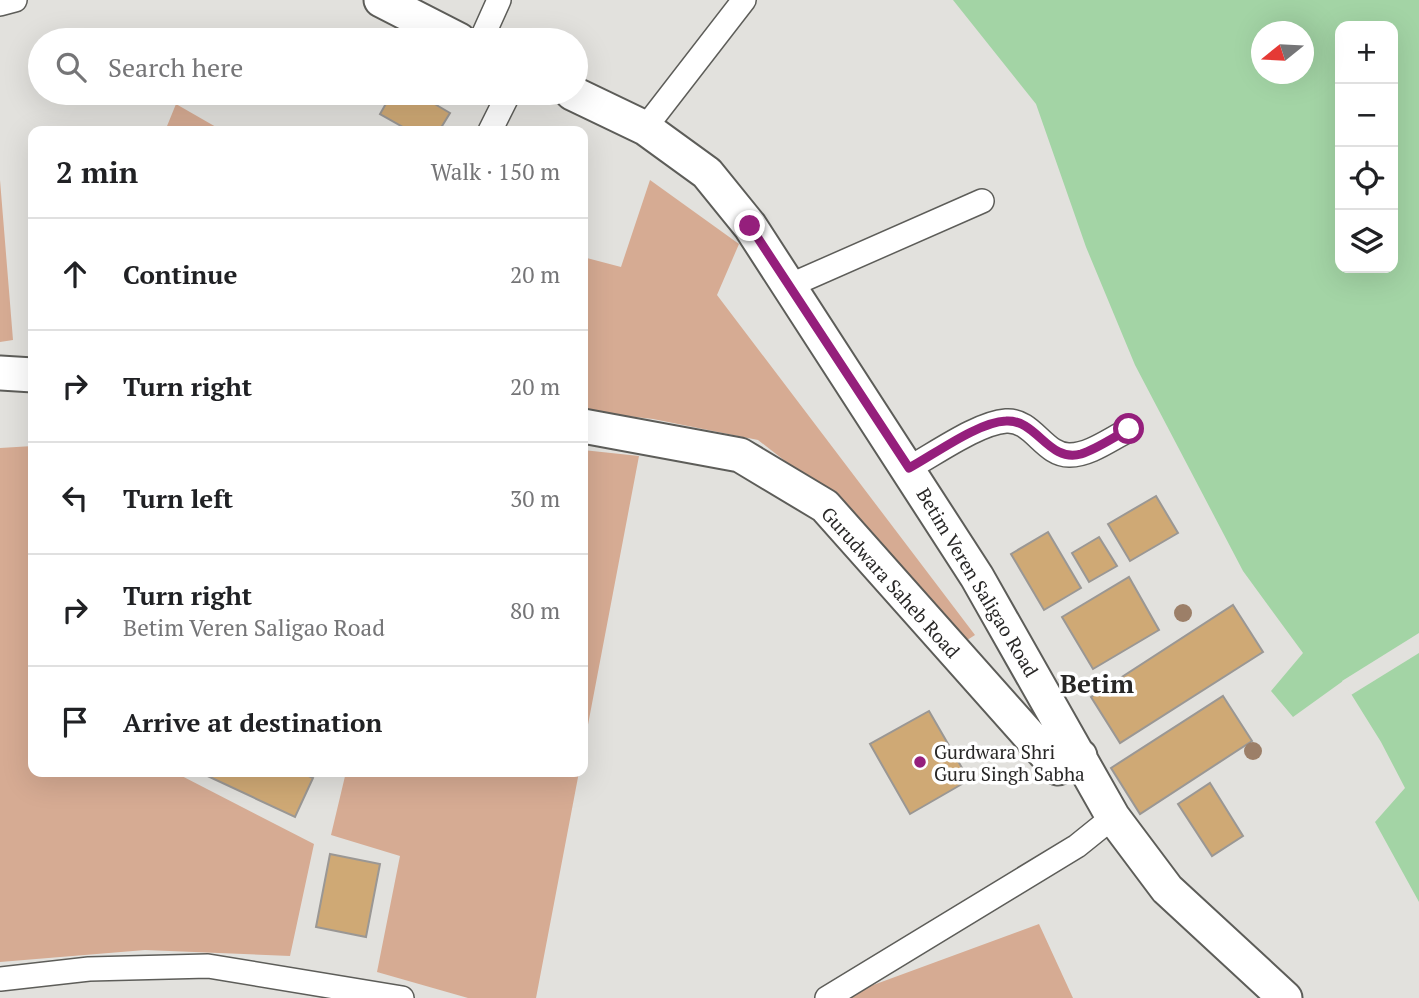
<!DOCTYPE html>
<html lang="en">
<head>
<meta charset="utf-8">
<style>
  :root { --surface:#fff; --page:#f6f6f6; --text:#202124; --muted:#757577; --line:#e0e0e0 }
  body { margin:0; font-family:"PT Serif",serif; background:var(--page); color:var(--text) }
  .controls { position:absolute; right:21px; top:21px; display:grid; overflow:hidden; border-radius:14px; box-shadow:0 7px 28px #0002 }
  .controls button { width:63px; height:63px; display:grid; place-items:center; padding:0; border:0; border-bottom:2px solid var(--line); background:var(--surface); color:var(--text); font:35px sans-serif }
  .compass { position:absolute; left:1251px; top:21px; width:63px; height:63px; border-radius:50%; background:var(--surface); box-shadow:0 7px 28px #0002; rotate:252deg }
  .stop { position:absolute; width:21px; height:21px; margin:-16px; border:5px solid #951f7c; border-radius:50%; background:#fff }
  .stop.end { background:#951f7c; border-color:#fff; box-shadow:0 2px 7px #0008 }
  .list { margin:0; padding:0; list-style:none }
  h2 { display:flex; justify-content:space-between; align-items:center; height:91px; margin:0; padding:0 28px; font-size:30px }
  h2 small { font-size:23px; font-weight:400; color:var(--muted) }
  .list li { display:grid; grid-template-columns:46px 1fr auto; gap:21px; align-items:center; box-sizing:border-box; height:112px; padding:0 28px; border-top:2px solid var(--line) }
  .list b { display:block; font-size:26px; white-space:nowrap }
  .list p { margin:0; font-size:23px; white-space:nowrap; color:var(--muted) }
  .list em { font-size:23px; font-style:normal; color:var(--muted) }
  .icon { flex:none; width:38px; height:38px; fill:none; stroke:currentColor; stroke-width:2; stroke-linecap:round; stroke-linejoin:round }
  .map { position:relative; flex:none; width:1419px; height:998px; overflow:hidden }
  .search { position:absolute; background:var(--surface); box-shadow:0 7px 28px #0002; left:28px; top:28px; width:560px; height:77px; display:flex; align-items:center; gap:18px; box-sizing:border-box; padding:0 24px; border-radius:38px; color:var(--muted); font-size:26px }
  .panel { position:absolute; background:var(--surface); box-shadow:0 7px 28px #0002; left:28px; top:126px; width:560px; height:651px; border-radius:14px }
  .map>svg:first-child { display:block }
</style>
</head>
<body>
<div class="map">
<svg width="1419" height="998" viewBox="0 0 1419 998">
  <rect width="100%" height="100%" fill="#e2e1dd"/>
  <!-- green -->
  <path fill="#d6ab93" d="M 176,104 L 223,131 L 165,131 Z
    M 0,180 L 13,340 L 0,342 Z
    M 650,180 L 739,244 L 717,295 L 975,635 L 961,644 L 857,517 L 758,440 L 653,419 L 583,411 L 583,257 L 621,267 Z
    M 33,446 L 33,772 L 174,772 L 314,844 L 290,956 L 145,950 L 0,962 L 0,448 Z
    M 583,450 L 639,456 L 583,751 Z
    M 346,772 L 579,772 L 536,998 L 468,998 L 377,972 L 400,856 L 331,835 Z
    M 1039,924 L 1073,998 L 848,998 L 846,995 Z"/>
  <!-- water -->
  <path fill="#a3d4a5" fill-rule="evenodd" d="M 953,0 L 1419,0 L 1419,902 L 1375,822 L 1405,788 L 1381,742 L 1343,681 L 1293,717 L 1271,691 L 1303,653 L 1243,571 L 1135,365 L 1086,247 L 1036,104 ZM 1340,26 L 1393,26 L 1393,268 L 1340,268 ZM 1262,32 L 1304,32 L 1304,74 L 1262,74 Z"/>
  <!-- pier -->
  <path fill="#e2e1dd" d="M 1419,633 L 1419,653 L 1351,695 L 1342,681 Z"/>
  <!-- building -->
  <path fill="#cfa975" stroke="#9a9794" stroke-width="2" d="M 392,93 L 416,93 L 450,113 L 439,131 L 410,131 L 380,114 Z
    M 1156,496 L 1178,533 L 1130,561 L 1108,524 Z
    M 1048,532 L 1081,588 L 1044,610 L 1011,554 Z
    M 1099,537 L 1117,566 L 1089,582 L 1072,553 Z
    M 1129,577 L 1159,630 L 1093,669 L 1062,617 Z
    M 1233,605 L 1263,652 L 1120,743 L 1091,697 Z
    M 1223,696 L 1252,741 L 1140,814 L 1111,768 Z
    M 929,711 L 969,780 L 910,814 L 870,744 Z
    M 199,772 L 300,772 L 313,778 L 295,817 Z
    M 1210,783 L 1243,836 L 1212,856 L 1178,804 Z
    M 330,854 L 380,864 L 366,937 L 316,927 Z"/>
  <g fill="none" stroke-linecap="round" stroke-linejoin="round">
    <!-- street casing -->
    <g stroke="#5d5d59" stroke-width="26">
      <path id="street" d="M 0,4 L 15,0
        M 481,40 L 499,0
        M 645,128 L 744,0
        M 490,131 L 509,93
        M 791,285 L 982,201
        M 909,468 C 935,454 978,423 1006,421 C 1033,419 1044,456 1070,455 C 1090,455 1112,438 1129,430
        M 0,979 L 89,969 L 208,966 L 402,998
        M 827,998 L 1077,846 L 1113,817"/>
    </g>
    <!-- secondary casing -->
    <g stroke="#5d5d59" stroke-width="37">
      <path id="secondary" d="M 381,0 L 459,40
        M 572,93 L 645,128 L 707,173 L 750,226 L 977,577 L 1113,817 L 1167,889 L 1285,998
        M 0,373 L 33,375
        M 583,426 L 740,455 L 825,506 L 1058,768 L 1080,756"/>
    </g>
    <!-- street -->
    <use href="#street" stroke="#fff" stroke-width="23"/>
    <!-- secondary -->
    <use href="#secondary" stroke="#fff" stroke-width="33"/>
  </g>
  <!-- trees -->
  <g fill="#9c7f68">
    <circle cx="1183" cy="613" r="9"/>
    <circle cx="1253" cy="751" r="9"/>
  </g>
  <g fill="none" stroke-linecap="round" stroke-linejoin="round">
    <!-- route -->
    <path stroke="#951f7c" stroke-width="9" d="M 750,226 L 909,468 C 935,454 978,422 1006,421 C 1037,419 1048,463 1081,454 C 1097,449 1114,437 1129,429"/>
  </g>
  <!-- markers -->
  <circle fill="#951f7c" stroke="#fff" stroke-width="2.5" cx="920" cy="762" r="7"/>
  <g text-anchor="middle" dominant-baseline="central" stroke-width="7" stroke-linejoin="round" paint-order="stroke">
    <!-- street labels -->
    <g font-size="19" fill="#282726" stroke="#fff">
      <text transform="translate(891 582) rotate(48)">Gurudwara Saheb Road</text>
      <text transform="translate(978 582) rotate(59)">Betim Veren Saligao Road</text>
    </g>
    <!-- poi labels -->
    <g font-size="19" fill="#282726" stroke="#fff" text-anchor="start">
      <text x="934" y="751">Gurdwara Shri<tspan x="934" dy="22">Guru Singh Sabha</tspan></text>
    </g>
    <!-- district labels -->
    <g font-size="26" font-weight="bold" fill="#282726" stroke="#fff">
      <text x="1097" y="683">Betim</text>
    </g>
  </g>
</svg>
<div class="controls">
<button>+</button>
<button>−</button>
<button><svg class="icon" aria-label="locate" viewBox="0 0 24 24"><circle cx="12" cy="12" r="6"/><path d="M12 2v4M12 18v4M2 12h4M18 12h4"/></svg></button>
<button><svg class="icon" aria-label="layers" viewBox="0 0 24 24"><path d="M12 4l9 5-9 5-9-5zM3 14l9 5 9-5"/></svg></button>
</div>
<svg class="compass" viewBox="-18 -18 36 36"><path d="M0-13l5 13h-10z" fill="#e53935"/><path d="M0 13l5-13h-10z" fill="#757577"/></svg>
<div class="stop" style="left:1129px;top:429px"></div>
<div class="stop end" style="left:750px;top:226px"></div>
<div class="search"><svg class="icon" aria-label="search" viewBox="0 0 24 24"><circle cx="10" cy="10" r="6"/><path d="M15 15l6 6"/></svg>Search here</div>
<section class="panel">
<h2>2 min<small>Walk · 150 m</small></h2>
<ul class="list">
<li><svg class="icon" aria-label="ahead" viewBox="0 0 24 24"><path d="M12 20V5M6 11l6-6 6 6"/></svg><div><b>Continue</b></div><em>20 m</em></li>
<li><svg class="icon" aria-label="right" viewBox="0 0 24 24"><path d="M7 20v-9h11M14 6l5 5-5 5"/></svg><div><b>Turn right</b></div><em>20 m</em></li>
<li><svg class="icon" aria-label="left" viewBox="0 0 24 24"><path d="M17 20v-9H6M10 6l-5 5 5 5"/></svg><div><b>Turn left</b></div><em>30 m</em></li>
<li><svg class="icon" aria-label="right" viewBox="0 0 24 24"><path d="M7 20v-9h11M14 6l5 5-5 5"/></svg><div><b>Turn right</b><p>Betim Veren Saligao Road</p></div><em>80 m</em></li>
<li><svg class="icon" aria-label="arrive" viewBox="0 0 24 24"><path d="M6 21V4h12l-3 4 3 4H6"/></svg><div><b>Arrive at destination</b></div></li>
</ul>
</section>
</div>
</body>
</html>
